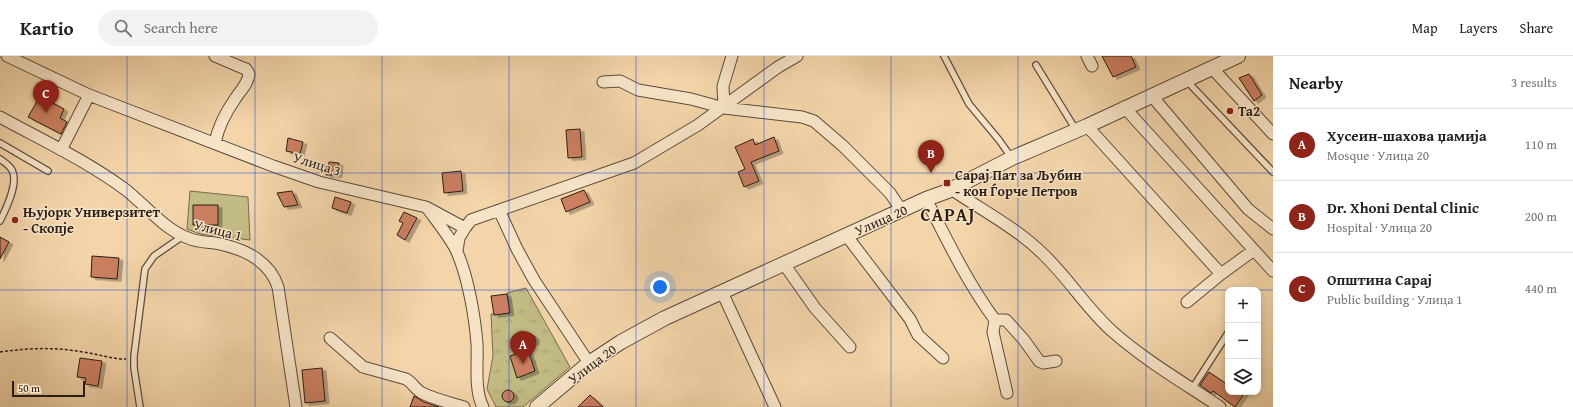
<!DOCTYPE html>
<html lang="en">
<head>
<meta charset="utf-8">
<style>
  :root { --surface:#fff; --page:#f2f2f2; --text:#202124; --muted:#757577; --line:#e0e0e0; --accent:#8f2418 }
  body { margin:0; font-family:"Gentium Book Plus",serif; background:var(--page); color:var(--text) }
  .controls { position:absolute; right:12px; bottom:12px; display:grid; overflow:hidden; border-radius:8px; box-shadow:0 2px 6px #0003 }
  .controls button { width:36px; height:36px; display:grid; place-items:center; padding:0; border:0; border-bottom:1px solid var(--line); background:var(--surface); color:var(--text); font:20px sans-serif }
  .scale { position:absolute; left:12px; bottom:10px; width:73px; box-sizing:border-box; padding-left:4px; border:2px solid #2a1e16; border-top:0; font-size:11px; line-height:14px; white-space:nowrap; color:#2a1e16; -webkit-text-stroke:3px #f7e4c7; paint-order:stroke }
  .you { position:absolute; left:660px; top:231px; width:14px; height:14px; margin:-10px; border:3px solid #fff; border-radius:50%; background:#1a73e8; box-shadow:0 0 0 6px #1a73e833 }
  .badge { display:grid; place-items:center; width:26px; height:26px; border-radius:50%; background:var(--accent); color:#fff; font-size:13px; font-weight:700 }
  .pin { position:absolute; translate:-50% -33px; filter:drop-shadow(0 1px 2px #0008) }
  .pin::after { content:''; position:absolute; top:21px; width:14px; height:12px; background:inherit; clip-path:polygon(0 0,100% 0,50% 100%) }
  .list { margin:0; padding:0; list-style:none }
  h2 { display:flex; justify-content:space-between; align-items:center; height:52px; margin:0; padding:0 16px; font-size:17px }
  h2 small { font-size:13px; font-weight:400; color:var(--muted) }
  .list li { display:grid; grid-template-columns:26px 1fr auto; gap:12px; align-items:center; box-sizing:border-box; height:72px; padding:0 16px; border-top:1px solid var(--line) }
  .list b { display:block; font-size:15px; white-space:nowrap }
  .list p { margin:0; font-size:13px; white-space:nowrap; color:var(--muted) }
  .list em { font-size:13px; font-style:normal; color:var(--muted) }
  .icon { flex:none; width:22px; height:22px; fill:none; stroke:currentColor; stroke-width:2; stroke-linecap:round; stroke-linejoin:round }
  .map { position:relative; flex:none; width:1273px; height:351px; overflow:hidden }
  header { display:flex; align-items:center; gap:24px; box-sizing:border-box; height:56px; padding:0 20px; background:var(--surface); border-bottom:1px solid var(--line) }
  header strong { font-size:19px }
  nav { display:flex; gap:22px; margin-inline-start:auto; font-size:14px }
  .search { width:280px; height:36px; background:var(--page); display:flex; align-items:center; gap:10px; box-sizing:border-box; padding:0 14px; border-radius:22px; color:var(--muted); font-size:15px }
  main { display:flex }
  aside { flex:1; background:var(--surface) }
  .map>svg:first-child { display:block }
</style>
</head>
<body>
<header>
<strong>Kartio</strong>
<div class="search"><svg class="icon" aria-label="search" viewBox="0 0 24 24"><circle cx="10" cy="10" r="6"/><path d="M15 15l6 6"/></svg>Search here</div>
<nav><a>Map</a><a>Layers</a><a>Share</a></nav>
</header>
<main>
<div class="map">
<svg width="1273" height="351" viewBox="0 0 1273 351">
  <defs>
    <pattern id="park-tufts" width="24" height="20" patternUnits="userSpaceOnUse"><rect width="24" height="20" fill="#c2bb84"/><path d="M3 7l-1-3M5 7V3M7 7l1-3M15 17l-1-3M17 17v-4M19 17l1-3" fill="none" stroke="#a7a071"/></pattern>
    <filter id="shadow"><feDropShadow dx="4" dy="2.5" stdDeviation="0" flood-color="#0004"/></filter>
  </defs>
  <rect width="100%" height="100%" fill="#f3d5a9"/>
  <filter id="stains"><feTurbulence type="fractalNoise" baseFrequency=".005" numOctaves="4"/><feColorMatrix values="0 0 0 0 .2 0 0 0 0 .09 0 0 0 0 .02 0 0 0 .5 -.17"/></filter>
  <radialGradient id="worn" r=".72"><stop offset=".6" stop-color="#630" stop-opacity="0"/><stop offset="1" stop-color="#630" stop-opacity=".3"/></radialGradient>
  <!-- park -->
  <path fill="url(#park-tufts)" stroke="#766c4d" d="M 526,232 L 570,311 L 523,351 L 496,351 L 487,333 L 493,300 L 491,258 L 510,257 L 507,237 Z"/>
  <!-- garden -->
  <path fill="#c2bb84" stroke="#766c4d" d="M 190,135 L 248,141 L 250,184 L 200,178 L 187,173 Z"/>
  <!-- building -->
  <path fill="#cb7f60" stroke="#2a1e16" filter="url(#shadow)" d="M 1102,0 L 1131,0 L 1136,11 L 1113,21 Z
    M 1249,18 L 1262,39 L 1254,45 L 1239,22 Z
    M 40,40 L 64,53 L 60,62 L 67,66 L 61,78 L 28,61 Z
    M 580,73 L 582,101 L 568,102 L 566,74 Z
    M 774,81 L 779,95 L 751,106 L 759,125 L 744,131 L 738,116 L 745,113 L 735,91 L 753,83 L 755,89 Z
    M 288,82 L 303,86 L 300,98 L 286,95 Z
    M 329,106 L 339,107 L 338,119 L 326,119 Z
    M 461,115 L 463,135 L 444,137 L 442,117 Z
    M 584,134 L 590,146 L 566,156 L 561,143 Z
    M 292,135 L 298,149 L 284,151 L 277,137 Z
    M 335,141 L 351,146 L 347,157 L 332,152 Z
    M 193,149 L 218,149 L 218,169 L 193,169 Z
    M 404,156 L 417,162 L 405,184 L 397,179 L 403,167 L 399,165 Z
    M 0,181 L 9,186 L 0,203 Z
    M 92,200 L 119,202 L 117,223 L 91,221 Z
    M 507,238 L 510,257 L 494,259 L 491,240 Z
    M 530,277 L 535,281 L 535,286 L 529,289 L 524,286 L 525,279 Z
    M 528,294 L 535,315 L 517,322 L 510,300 Z
    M 80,302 L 102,305 L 98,330 L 85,328 L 86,322 L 77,321 Z
    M 322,312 L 325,345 L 305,347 L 302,314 Z
    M 1209,316 L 1228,329 L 1228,336 L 1245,336 L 1235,351 L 1213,335 L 1211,337 L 1200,329 Z
    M502 340a6 6 0 1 1 12 0a6 6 0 1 1-12 0Z
    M 590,339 L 603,351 L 578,351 Z
    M 414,340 L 424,346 L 439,351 L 410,351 Z"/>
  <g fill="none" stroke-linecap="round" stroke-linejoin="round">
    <!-- service casing -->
    <g stroke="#5c4c3b" stroke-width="8">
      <path id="service" d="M 944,0 L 969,48 L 999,84 L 1011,101
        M 1036,9 L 1076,74
        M 1186,24 L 1273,116
        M 0,87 L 48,115
        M 0,103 C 4,106 9,109 12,114 C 19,127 6,153 0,165
        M 1192,333 L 1228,277
        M 140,351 L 134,312 L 134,300 L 145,213 L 154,200 L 183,180"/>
    </g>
    <!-- minor casing -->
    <g stroke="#5c4c3b" stroke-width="13">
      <path id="minor" d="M 7,0 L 89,39 L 273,110 L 319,126 L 426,151 L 465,172 L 471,164 L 634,107 L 698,69 L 778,11 L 797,0
        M 1087,0 L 1092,10
        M 1212,12 L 1273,78
        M 603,26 L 620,25 L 638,34 L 691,43 L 724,52 L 802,61 L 814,65 L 843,90 L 890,137 L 902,155
        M 1151,39 L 1248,153 L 1273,173
        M 1124,51 L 1273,215
        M 724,52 L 723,30 L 732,0
        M 0,61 C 42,84 87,105 126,134 C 146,150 164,173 188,182 C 196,186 206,186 215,187 C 242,192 269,203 278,231 L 296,351
        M 1087,70 L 1221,218
        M 215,87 C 218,71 226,56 235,43 C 240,35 248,28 249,18 L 246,13 L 243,12 L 215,0
        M 61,94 L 89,39
        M 955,130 L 957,137 C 987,157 1019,174 1044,199 C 1069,223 1087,253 1113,276 C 1146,305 1184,327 1220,351
        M 926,143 C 947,184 967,226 995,264 L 993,276 L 1007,337
        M 428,153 C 436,164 452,184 457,196 C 468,221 475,261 477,288 C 478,307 474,334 483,351
        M 499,154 L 517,193 L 534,224 L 589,307
        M 846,179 L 910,263 L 918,279 L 943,302
        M 457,195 L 459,182 L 465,172
        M 784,208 L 815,252 L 850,291
        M 722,236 L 775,351
        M 1187,246 L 1221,218 L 1254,194
        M 995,264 L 1006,264 L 1024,284 L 1039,305 L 1043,307 L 1056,305
        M 330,282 L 363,311 L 406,323 C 412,326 415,333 422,337 C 434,343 451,347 464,351"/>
    </g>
    <!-- tertiary casing -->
    <g stroke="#5c4c3b" stroke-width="16">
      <path id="tertiary" d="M 537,351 L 589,307 L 621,286 L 665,262 L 926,143 L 948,135 L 1012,102 L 1087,70 L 1238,0"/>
    </g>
    <!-- path -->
    <path stroke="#2a1e16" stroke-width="1.5" stroke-dasharray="3 2" stroke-linecap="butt" d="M 0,296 C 28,292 56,291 83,296 C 98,298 111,303 126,303"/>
    <!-- service -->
    <use href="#service" stroke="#f7e4c7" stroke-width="5.5"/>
    <!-- minor -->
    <use href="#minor" stroke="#f7e4c7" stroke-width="11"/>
    <!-- tertiary -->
    <use href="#tertiary" stroke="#f7e4c7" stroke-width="14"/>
  </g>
  <!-- grid -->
  <path fill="none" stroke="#1d4ed8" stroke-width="1" stroke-opacity="0.55" d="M 127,0 L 127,351M 255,0 L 255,351M 382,0 L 382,351M 509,0 L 509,351M 636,0 L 636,351M 764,0 L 764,351M 891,0 L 891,351M 1018,0 L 1018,351M 1146,0 L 1146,351M 0,117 L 1273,117M 0,234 L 1228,234M 1228,234 L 1258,234M 1258,234 L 1273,234"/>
  <!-- markers -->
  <g fill="#8f2418" stroke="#f7e4c7" stroke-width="1.5">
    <circle cx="1230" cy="55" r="4"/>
    <rect x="943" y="123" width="8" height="8" rx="2"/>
    <circle cx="15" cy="164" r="4"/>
  </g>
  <g text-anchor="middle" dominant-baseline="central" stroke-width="3" stroke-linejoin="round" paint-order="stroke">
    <!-- poi labels -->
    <g font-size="14" font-weight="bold" fill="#2a1e16" stroke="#f7e4c7" text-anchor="start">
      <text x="1238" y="55">Ta2</text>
      <text x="955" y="119">Сарај Пат за Љубин<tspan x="955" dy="16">- кон Ѓорче Петров</tspan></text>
      <text x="23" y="156">Њујорк Универзитет<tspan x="23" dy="16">- Скопје</tspan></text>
    </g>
    <!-- street labels -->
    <g font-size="14" fill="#2a1e16" stroke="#f7e4c7">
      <text transform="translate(317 108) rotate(17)">Улица 3</text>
      <text transform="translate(881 164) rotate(-24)">Улица 20</text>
      <text transform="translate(218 174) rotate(14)">Улица 1</text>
      <text transform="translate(592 308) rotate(-37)">Улица 20</text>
    </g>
    <!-- district labels -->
    <g font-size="18" font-weight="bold" letter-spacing="1" fill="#2a1e16" stroke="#f7e4c7">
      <text x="948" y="158">САРАЈ</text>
    </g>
  </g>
  <rect width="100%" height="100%" filter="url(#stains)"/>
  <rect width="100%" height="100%" fill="url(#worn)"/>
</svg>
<div class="controls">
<button>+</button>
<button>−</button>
<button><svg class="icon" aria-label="layers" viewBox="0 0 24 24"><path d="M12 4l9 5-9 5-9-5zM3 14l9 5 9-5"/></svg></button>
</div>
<div class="scale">50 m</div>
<div class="you"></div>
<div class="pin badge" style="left:523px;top:308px">A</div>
<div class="pin badge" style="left:931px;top:117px">B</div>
<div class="pin badge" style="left:46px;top:57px">C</div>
</div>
<aside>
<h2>Nearby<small>3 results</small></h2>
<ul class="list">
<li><span class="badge">A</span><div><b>Хусеин-шахова џамија</b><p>Mosque · Улица 20</p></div><em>110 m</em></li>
<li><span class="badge">B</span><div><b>Dr. Xhoni Dental Clinic</b><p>Hospital · Улица 20</p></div><em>200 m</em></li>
<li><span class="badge">C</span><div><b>Општина Сарај</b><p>Public building · Улица 1</p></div><em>440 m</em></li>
</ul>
</aside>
</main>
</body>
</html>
